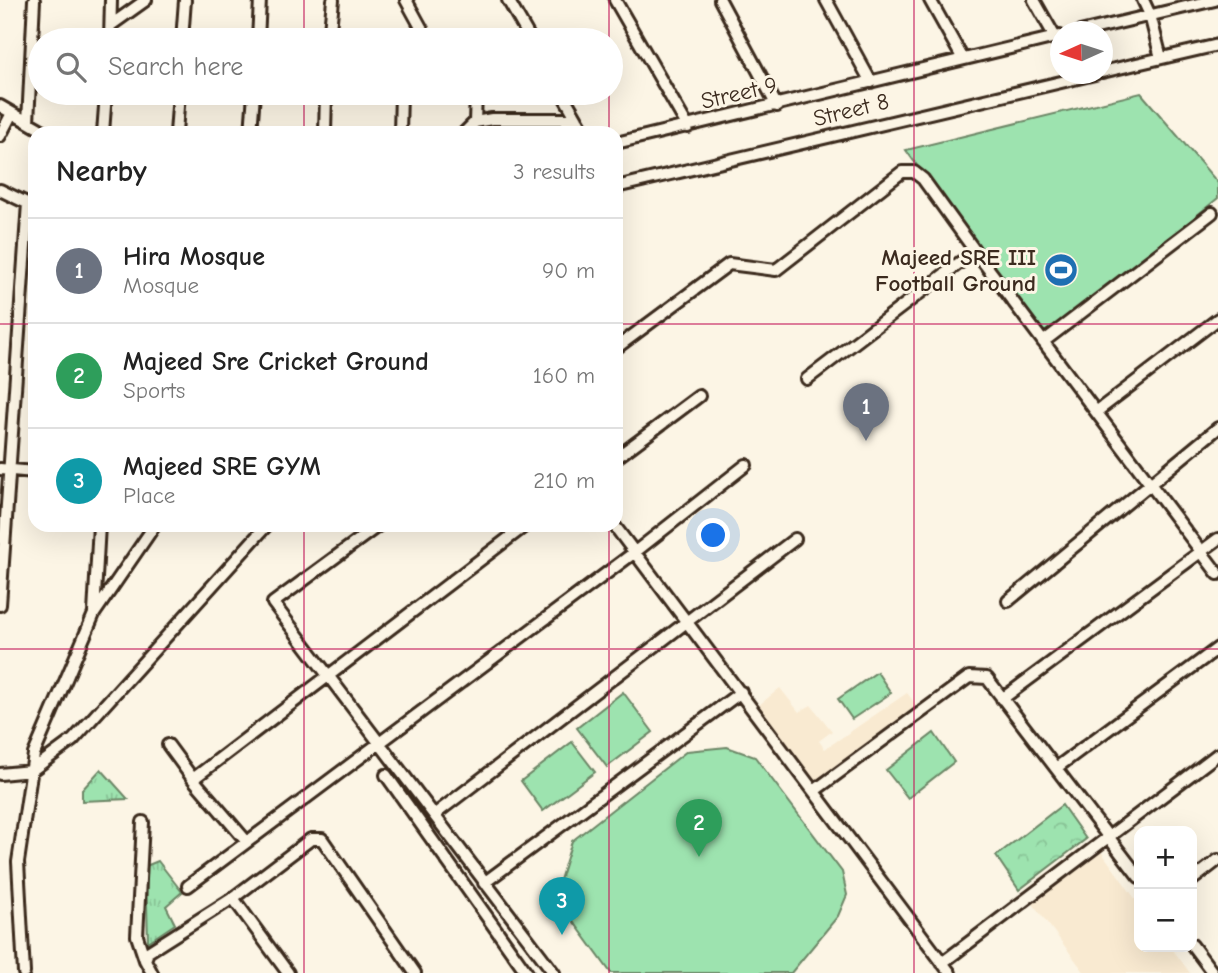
<!DOCTYPE html>
<html lang="en">
<head>
<meta charset="utf-8">
<style>
  :root { --surface:#fff; --page:#f6f6f6; --text:#222; --muted:#767676; --line:#e0e0e0; --accent:#d93025 }
  body { margin:0; font-family:"Comic Neue",sans-serif; background:var(--page); color:var(--text) }
  .controls { position:absolute; right:21px; bottom:21px; display:grid; overflow:hidden; border-radius:14px; box-shadow:0 7px 28px #0002 }
  .controls button { width:63px; height:63px; display:grid; place-items:center; padding:0; border:0; border-bottom:2px solid var(--line); background:var(--surface); color:var(--text); font:35px sans-serif }
  .compass { position:absolute; left:1050px; top:21px; width:63px; height:63px; border-radius:50%; background:var(--surface); box-shadow:0 7px 28px #0002; rotate:267deg }
  .you { position:absolute; left:714px; top:536px; width:24px; height:24px; margin:-18px; border:5px solid #fff; border-radius:50%; background:#1a73e8; box-shadow:0 0 0 10px #1a73e833 }
  .badge { display:grid; place-items:center; width:46px; height:46px; border-radius:50%; background:var(--accent); color:#fff; font-size:23px; font-weight:700 }
  .pin { position:absolute; translate:-50% -58px; filter:drop-shadow(0 2px 4px #0008) }
  .pin::after { content:''; position:absolute; top:37px; width:24px; height:21px; background:inherit; clip-path:polygon(0 0,100% 0,50% 100%) }
  .list { margin:0; padding:0; list-style:none }
  h2 { display:flex; justify-content:space-between; align-items:center; height:91px; margin:0; padding:0 28px; font-size:30px }
  h2 small { font-size:23px; font-weight:400; color:var(--muted) }
  .list li { display:grid; grid-template-columns:46px 1fr auto; gap:21px; align-items:center; box-sizing:border-box; height:105px; padding:0 28px; border-top:2px solid var(--line) }
  .list b { display:block; font-size:26px; white-space:nowrap }
  .list p { margin:0; font-size:23px; white-space:nowrap; color:var(--muted) }
  .list em { font-size:23px; font-style:normal; color:var(--muted) }
  .icon { flex:none; width:38px; height:38px; fill:none; stroke:currentColor; stroke-width:2; stroke-linecap:round; stroke-linejoin:round }
  .map { position:relative; flex:none; width:1218px; height:973px; overflow:hidden }
  .search { position:absolute; background:var(--surface); box-shadow:0 7px 28px #0002; left:28px; top:28px; width:595px; height:77px; display:flex; align-items:center; gap:18px; box-sizing:border-box; padding:0 24px; border-radius:38px; color:var(--muted); font-size:26px }
  .panel { position:absolute; background:var(--surface); box-shadow:0 7px 28px #0002; left:28px; top:126px; width:595px; height:406px; border-radius:21px }
  .map>svg:first-child { display:block }
</style>
</head>
<body>
<div class="map">
<svg width="1218" height="973" viewBox="0 0 1218 973">
  <defs>
    <pattern id="grass-tufts" width="24" height="20" patternUnits="userSpaceOnUse" patternTransform="scale(1.75)"><rect width="24" height="20" fill="#9de3af"/><path d="M3 7l-1-3M5 7V3M7 7l1-3M15 17l-1-3M17 17v-4M19 17l1-3" fill="none" stroke="#88c396"/></pattern>
    <pattern id="forest-crowns" width="20" height="18" patternUnits="userSpaceOnUse" patternTransform="scale(1.75)"><rect width="20" height="18" fill="#9de3af"/><path d="M2 6a3 3 0 1 1 6 0M12 15a3 3 0 1 1 6 0" fill="none" stroke="#88c396"/></pattern>
  </defs>
  <rect width="100%" height="100%" fill="#fcf5e5"/>
  <filter id="ink" filterUnits="userSpaceOnUse"><feTurbulence type="fractalNoise" baseFrequency=".0143" numOctaves="2"/><feDisplacementMap in="SourceGraphic" scale="14" xChannelSelector="R" yChannelSelector="G"/><feConvolveMatrix kernelMatrix="1 2 1 2 8 2 1 2 1" color-interpolation-filters="sRGB"/></filter>
  <g filter="url(#ink)">
    <!-- built -->
    <path fill="#f9ead1" d="M 780,688 L 799,712 L 811,705 L 832,731 L 819,741 L 825,749 L 907,693 L 918,707 L 816,784 L 758,706 Z
      M 1100,850 L 1139,904 L 1139,947 L 1171,947 L 1190,973 L 1085,973 L 1033,904 Z"/>
    <!-- grass -->
    <path fill="url(#grass-tufts)" stroke="#6c8666" stroke-width="2" d="M 101,769 L 128,799 L 82,801 L 82,790 Z
      M 158,861 L 182,892 L 166,906 L 175,924 L 148,942 L 146,866 Z"/>
    <!-- forest -->
    <path fill="url(#forest-crowns)" stroke="#6c8666" stroke-width="2" d="M 1062,805 L 1086,839 L 1019,890 L 996,856 Z"/>
    <!-- pitch -->
    <path fill="#9de3af" stroke="#6c8666" stroke-width="2" d="M 1141,93 L 1218,183 L 1218,198 L 1043,342 L 906,150 Z
      M 877,672 L 891,693 L 852,719 L 838,699 Z
      M 623,692 L 653,732 L 607,767 L 577,728 Z
      M 934,733 L 954,762 L 908,798 L 886,770 Z
      M 572,742 L 595,772 L 543,811 L 521,781 Z
      M 727,747 L 755,757 L 842,872 L 847,895 L 838,916 L 791,973 L 611,973 L 566,911 L 560,880 L 572,841 L 687,751 Z"/>
    <g fill="none" stroke-linecap="round" stroke-linejoin="round">
      <!-- minor casing -->
      <g stroke="#3b2a1e" stroke-width="16">
        <path id="minor" d="M 406,0 L 428,40
          M 508,0 L 531,40
          M 615,0 L 688,127
          M 720,0 L 777,106
          M 826,0 L 871,82
          M 930,0 L 963,59
          M 1034,0 L 1055,37
          M 1143,0 L 1150,15 L 1161,58
          M 111,25 L 146,0
          M 1080,32 L 1215,0
          M 110,40 L 111,0
          M 182,40 L 185,0
          M 258,40 L 260,0
          M 329,40 L 333,0
          M 1102,72 L 1218,45
          M 562,93 L 585,133
          M 0,106 L 47,133
          M 28,122 L 34,0
          M 475,122 L 492,119 L 577,119
          M 103,133 L 106,93
          M 176,133 L 179,93
          M 251,133 L 254,93
          M 325,133 L 326,93
          M 400,133 L 401,93
          M 464,133 L 475,122 L 476,93
          M 0,136 L 12,113
          M 616,143 L 1060,36
          M 616,187 L 1095,74
          M 0,190 L 33,206
          M 1043,342 L 1212,213
          M 616,348 L 729,264 L 776,270 L 902,172 L 914,172 L 923,179 L 975,251 L 1218,574
          M 807,379 L 975,251
          M 1096,412 L 1218,319
          M 616,458 L 699,396
          M 0,469 L 35,472
          M 379,525 L 273,603 L 554,973
          M 614,525 L 950,973
          M 1008,601 L 1218,428
          M 0,605 L 28,203
          M 94,613 L 99,525
          M 1002,699 L 1218,539
          M 168,745 L 193,779 L 247,842
          M 1056,768 L 1218,648
          M 0,774 L 31,771 L 73,740 L 267,525
          M 386,775 L 527,973
          M 193,779 L 526,525
          M 814,791 L 969,677 L 987,678 L 1139,877
          M 434,815 L 795,539
          M 143,822 L 137,936 L 145,960 L 152,973
          M 1192,880 L 1218,860
          M 484,883 L 741,692
          M 188,886 L 635,552 L 746,465
          M 233,898 L 288,973
          M 1192,945 L 1213,973
          M 145,960 L 148,952 L 233,898 L 311,839 L 322,839 L 415,973
          M 942,963 L 1218,754
          M 24,973 L 18,862 L 34,754 L 94,614 L 155,525"/>
      </g>
      <!-- minor -->
      <use href="#minor" stroke="#fcf5e5" stroke-width="10"/>
    </g>
  </g>
  <!-- grid -->
  <path fill="none" stroke="#c2185b" stroke-width="2" stroke-opacity="0.55" d="M 304,0 L 304,40M 609,0 L 609,40M 914,0 L 914,973M 304,93 L 304,133M 609,93 L 609,133M 0,324 L 35,324M 616,324 L 1218,324M 304,525 L 304,973M 609,525 L 609,973M 0,649 L 1218,649"/>
  <!-- icons -->
  <defs>
    <g id="stadium-disc" transform="scale(1.75)"><circle r="9.5" fill="#1f6fb2" stroke="#fcf5e5"/><path d="M0-5a6.5 5 0 1 0 0 10a6.5 5 0 1 0 0-10ZM-3.5-1.8h7v3.6h-7Z" fill="#fff"/></g>
  </defs>
  <g fill-rule="evenodd">
    <use href="#stadium-disc" x="1061" y="270"/>
  </g>
  <g text-anchor="middle" dominant-baseline="central" stroke-width="6" stroke-linejoin="round" paint-order="stroke">
    <!-- street labels -->
    <g font-size="23" fill="#3b2a1e" stroke="#fcf5e5">
      <text transform="translate(739 93) rotate(-13)">Street 9</text>
      <text transform="translate(851 110) rotate(-14)">Street 8</text>
    </g>
    <!-- poi labels -->
    <g font-size="23" font-weight="bold" fill="#3b2a1e" stroke="#fcf5e5" text-anchor="end">
      <text x="1036" y="257">Majeed SRE III<tspan x="1036" dy="26">Football Ground</tspan></text>
    </g>
  </g>
</svg>
<div class="controls">
<button>+</button>
<button>−</button>
</div>
<svg class="compass" viewBox="-18 -18 36 36"><path d="M0-13l5 13h-10z" fill="#e53935"/><path d="M0 13l5-13h-10z" fill="#767676"/></svg>
<div class="you"></div>
<div class="pin badge" style="left:866px;top:441px;background:#6b7280">1</div>
<div class="pin badge" style="left:699px;top:857px;background:#2e9e5b">2</div>
<div class="pin badge" style="left:562px;top:935px;background:#0f9aa8">3</div>
<div class="search"><svg class="icon" aria-label="search" viewBox="0 0 24 24"><circle cx="10" cy="10" r="6"/><path d="M15 15l6 6"/></svg>Search here</div>
<section class="panel">
<h2>Nearby<small>3 results</small></h2>
<ul class="list">
<li><span class="badge" style="background:#6b7280">1</span><div><b>Hira Mosque</b><p>Mosque</p></div><em>90 m</em></li>
<li><span class="badge" style="background:#2e9e5b">2</span><div><b>Majeed Sre Cricket Ground</b><p>Sports</p></div><em>160 m</em></li>
<li><span class="badge" style="background:#0f9aa8">3</span><div><b>Majeed SRE GYM</b><p>Place</p></div><em>210 m</em></li>
</ul>
</section>
</div>
</body>
</html>
